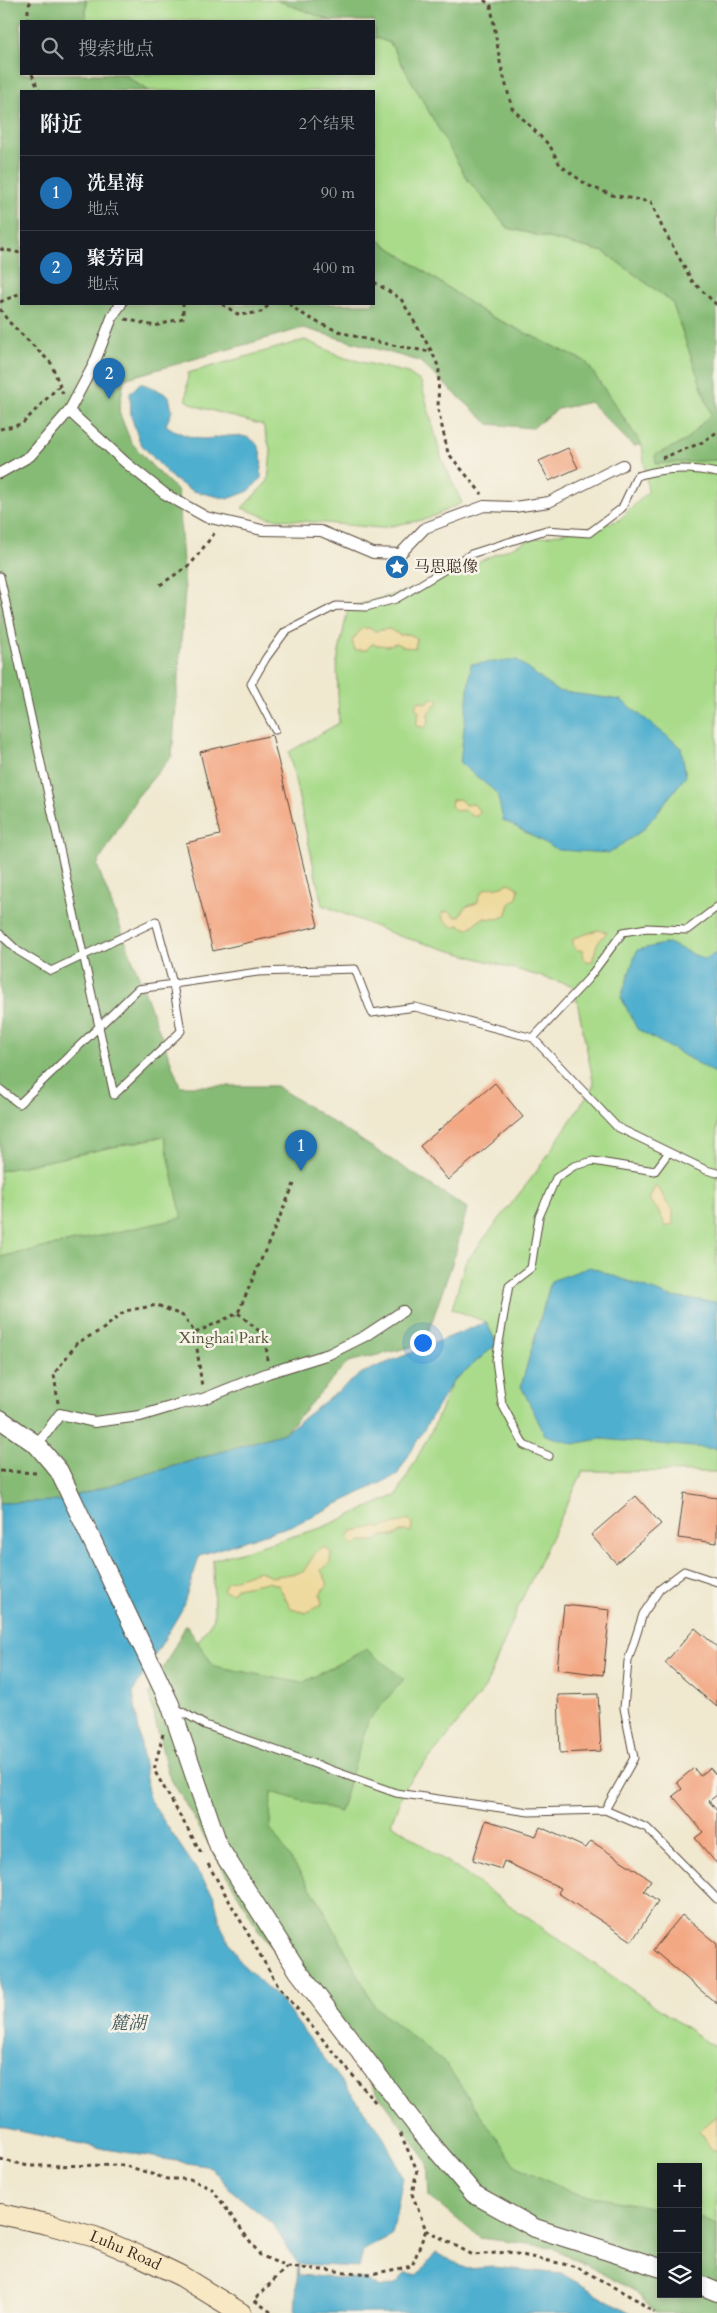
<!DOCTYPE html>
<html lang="zh">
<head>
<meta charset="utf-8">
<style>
  :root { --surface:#171b24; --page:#242831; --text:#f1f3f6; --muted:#9ea1a6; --line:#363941; --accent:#1f6fb2 }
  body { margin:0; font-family:Cardo,"Noto Serif SC",serif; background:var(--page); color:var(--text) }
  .controls { position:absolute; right:15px; bottom:15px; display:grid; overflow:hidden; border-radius:0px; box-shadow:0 2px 8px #0003 }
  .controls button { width:45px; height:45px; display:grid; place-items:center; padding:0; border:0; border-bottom:1px solid var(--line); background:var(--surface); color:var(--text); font:25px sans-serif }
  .you { position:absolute; left:422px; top:1342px; width:18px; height:18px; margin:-12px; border:4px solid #fff; border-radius:50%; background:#1a73e8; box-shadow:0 0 0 8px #1a73e833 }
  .badge { display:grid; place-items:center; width:32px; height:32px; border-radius:50%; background:var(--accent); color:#fff; font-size:16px; font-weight:700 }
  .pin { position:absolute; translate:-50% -41px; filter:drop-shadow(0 1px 2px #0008) }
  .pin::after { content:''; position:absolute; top:26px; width:18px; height:15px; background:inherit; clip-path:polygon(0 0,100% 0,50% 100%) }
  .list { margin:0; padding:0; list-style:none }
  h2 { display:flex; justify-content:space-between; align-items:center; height:65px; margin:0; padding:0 20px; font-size:21px }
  h2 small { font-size:16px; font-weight:400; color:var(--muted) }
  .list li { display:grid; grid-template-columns:32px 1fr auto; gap:15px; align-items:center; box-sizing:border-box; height:75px; padding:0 20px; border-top:1px solid var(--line) }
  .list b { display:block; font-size:19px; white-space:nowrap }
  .list p { margin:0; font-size:16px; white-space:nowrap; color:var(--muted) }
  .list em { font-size:16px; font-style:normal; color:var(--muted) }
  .icon { flex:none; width:28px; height:28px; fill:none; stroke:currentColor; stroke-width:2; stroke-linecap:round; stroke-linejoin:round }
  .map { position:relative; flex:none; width:717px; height:2313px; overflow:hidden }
  .search { position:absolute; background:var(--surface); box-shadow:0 2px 8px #0003; left:20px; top:20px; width:355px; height:55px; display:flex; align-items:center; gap:12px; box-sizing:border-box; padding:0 18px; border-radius:0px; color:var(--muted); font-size:19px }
  .panel { position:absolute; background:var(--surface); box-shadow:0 2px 8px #0003; left:20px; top:90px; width:355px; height:215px; border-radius:0px }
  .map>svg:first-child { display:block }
</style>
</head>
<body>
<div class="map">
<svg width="717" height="2313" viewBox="0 0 717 2313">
  <rect width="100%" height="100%" fill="#f7f3e8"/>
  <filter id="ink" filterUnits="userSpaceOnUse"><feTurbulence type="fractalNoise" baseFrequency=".02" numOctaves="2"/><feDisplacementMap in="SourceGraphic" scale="10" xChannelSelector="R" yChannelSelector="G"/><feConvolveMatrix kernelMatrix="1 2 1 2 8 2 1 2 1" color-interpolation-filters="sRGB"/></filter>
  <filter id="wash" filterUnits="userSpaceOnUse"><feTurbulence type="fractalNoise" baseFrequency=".0096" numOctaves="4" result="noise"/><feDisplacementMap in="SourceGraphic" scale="20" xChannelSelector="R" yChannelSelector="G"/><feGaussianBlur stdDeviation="1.12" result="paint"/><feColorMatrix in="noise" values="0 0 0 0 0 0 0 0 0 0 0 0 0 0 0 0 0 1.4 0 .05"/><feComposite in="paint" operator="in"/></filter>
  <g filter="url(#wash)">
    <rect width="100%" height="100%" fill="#f0e8cf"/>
    <!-- green -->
    <path fill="#a9db8a" stroke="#728254" d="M 86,0 L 276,0 L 332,21 L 86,21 Z
      M 374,37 L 390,43 L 467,179 L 508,228 L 604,252 L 672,302 L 711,414 L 685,441 L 717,460 L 717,1472 L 583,1471 L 520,1603 L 486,1686 L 440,1746 L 406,1785 L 391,1823 L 717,2049 L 717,2284 L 698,2277 L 698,2167 L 661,2167 L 661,2264 L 536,2218 L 219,1847 L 180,1669 L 214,1618 L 213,1560 L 321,1528 L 397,1495 L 433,1428 L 452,1382 L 497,1344 L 486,1322 L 452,1309 L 465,1263 L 537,1171 L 594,1085 L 574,986 L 399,936 L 322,905 L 289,752 L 339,723 L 337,662 L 348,608 L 417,588 L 529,540 L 618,521 L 648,492 L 642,445 L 586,362 L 486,314 L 374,237 L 374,91 L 148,91 L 123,74 L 374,74 Z
      M 305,340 L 345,358 L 408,373 L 421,382 L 442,460 L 462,503 L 427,519 L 380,528 L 269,518 L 242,508 L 268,481 L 271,452 L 263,425 L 196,406 L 186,400 L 188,373 Z
      M 165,1136 L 182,1219 L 0,1257 L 0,1171 Z"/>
    <!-- forest -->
    <path fill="#86bb76" stroke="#60724a" d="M 0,0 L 86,0 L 86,21 L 21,21 L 21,74 L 123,74 L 148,91 L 21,91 L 21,304 L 374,304 L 374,237 L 486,314 L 586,362 L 642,445 L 633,446 L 590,402 L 558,409 L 532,428 L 489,424 L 419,361 L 303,328 L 124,379 L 119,412 L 131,442 L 152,466 L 178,491 L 185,591 L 172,756 L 137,797 L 97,865 L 180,1086 L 276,1086 L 467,1208 L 455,1255 L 424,1344 L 348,1362 L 284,1433 L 58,1501 L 0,1503 L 0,1257 L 182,1218 L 164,1136 L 0,1171 Z
      M 276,0 L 717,0 L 717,460 L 656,464 L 655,455 L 685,441 L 711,414 L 672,302 L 604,252 L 508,228 L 467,179 L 390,43 L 374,37 L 374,21 L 332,21 Z
      M 186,1625 L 214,1666 L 302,1683 L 366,1649 L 404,1679 L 368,1721 L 340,1812 L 271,1792 L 270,1828 L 321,1904 L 375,2007 L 446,2064 L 515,2165 L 572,2193 L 661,2209 L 661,2294 L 698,2294 L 698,2217 L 717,2225 L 717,2313 L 657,2313 L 633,2290 L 551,2247 L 480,2238 L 429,2196 L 427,2161 L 258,1929 L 168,1774 L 149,1695 Z"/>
    <!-- sand -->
    <path fill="#eeda9e" stroke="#94825e" d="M 362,628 L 369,628 L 375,631 L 389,629 L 400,635 L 409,634 L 417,638 L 415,648 L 403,647 L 396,643 L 387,646 L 372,644 L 366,650 L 355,650 L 352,641 Z
      M 432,698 L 439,701 L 428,713 L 429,722 L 424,728 L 416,725 L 419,712 L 415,707 L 419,701 L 426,703 Z
      M 460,799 L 465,805 L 474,804 L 480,812 L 477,816 L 472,816 L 465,810 L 456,811 L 451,806 L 452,800 Z
      M 509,883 L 519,889 L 517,898 L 510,904 L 506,916 L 497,919 L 483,918 L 468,929 L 458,925 L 453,927 L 443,919 L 442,913 L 449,911 L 456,917 L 460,916 L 465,907 L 477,903 C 484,879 492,893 509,883 Z
      M 598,930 L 607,932 L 597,944 L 592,962 L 584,960 L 583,951 L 578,950 L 572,944 L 574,938 Z
      M 655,1186 C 664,1193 665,1203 673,1211 L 673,1224 L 666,1227 L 658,1210 L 649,1200 Z
      M 408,1519 L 412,1523 L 411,1532 L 403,1531 L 393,1536 L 383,1536 L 376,1541 L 361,1541 L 354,1546 L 348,1539 L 352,1531 L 375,1527 L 381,1528 C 390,1523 399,1525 408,1519 Z
      M 325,1547 L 331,1552 L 330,1563 L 321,1570 L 328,1584 L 320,1594 L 322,1604 L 306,1613 L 291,1609 L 278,1585 L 267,1582 L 236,1588 L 232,1593 L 223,1591 L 227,1582 L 259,1571 L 271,1577 L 303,1572 L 316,1552 Z
      M 717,2116 L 717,2151 L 711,2149 L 700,2130 Z"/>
    <!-- water -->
    <path fill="#50afcf" stroke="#466c76" d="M 140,383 L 154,388 L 169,396 L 172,411 L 166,425 C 175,432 190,438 202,439 C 220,439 252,426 260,451 C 263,459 261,470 261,478 L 249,491 L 228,499 L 193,491 L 173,479 L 140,443 L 131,416 L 130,393 Z
      M 517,660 L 557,691 L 621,700 L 681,747 L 686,776 L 643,830 L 609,853 L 558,850 L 503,820 L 497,793 L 460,763 L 471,664 Z
      M 668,943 L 704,959 L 717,953 L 717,1074 L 637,1029 L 621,997 L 637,950 Z
      M 590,1267 L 671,1297 L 717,1302 L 717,1449 L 601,1439 L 573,1444 L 545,1435 L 521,1386 L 551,1281 Z
      M 486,1322 L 497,1344 L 452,1382 L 397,1475 L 296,1524 L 200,1555 L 181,1611 L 133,1692 L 149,1799 L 214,1896 L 221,1926 L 239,1961 L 280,2000 L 382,2134 L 403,2177 L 392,2235 L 363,2250 L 359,2267 L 299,2264 L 298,2275 L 366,2280 L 380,2288 L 395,2284 L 405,2274 L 418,2275 L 436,2253 L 467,2269 L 494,2267 L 562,2274 L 631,2313 L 295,2313 L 298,2264 L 273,2224 L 232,2191 L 211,2167 L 106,2149 L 0,2127 L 0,1503 L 58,1501 L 284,1433 L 362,1373 Z"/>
    <g id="blocks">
      <!-- building -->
      <path fill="#f3a783" d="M 568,448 L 578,468 L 549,481 L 539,461 Z
        M 272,735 L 318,926 L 213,951 L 186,843 L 220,835 L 200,752 Z
        M 495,1083 L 523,1117 L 448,1180 L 420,1146 Z
        M 684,1493 L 717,1498 L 717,1543 L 678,1538 Z
        M 636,1496 L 661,1524 L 616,1563 L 591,1535 Z
        M 564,1605 L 610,1610 L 603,1675 L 557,1669 Z
        M 695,1628 L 717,1647 L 717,1707 L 665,1663 Z
        M 598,1694 L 601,1751 L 560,1753 L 558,1695 Z
        M 694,1768 L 700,1776 L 710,1768 L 717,1776 L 717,1795 L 709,1801 L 717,1811 L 717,1864 L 695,1838 L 703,1832 L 673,1796 L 682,1789 L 677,1782 Z
        M 486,1820 L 536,1836 L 540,1827 L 586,1848 L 591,1841 L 651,1880 L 644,1891 L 658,1901 L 632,1941 L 558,1893 L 561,1888 L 504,1861 L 501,1869 L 473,1860 Z
        M 682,1915 L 717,1944 L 717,2004 L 653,1950 Z"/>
    </g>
  </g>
  <g filter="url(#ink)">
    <use href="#blocks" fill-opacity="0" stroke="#564639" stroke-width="1"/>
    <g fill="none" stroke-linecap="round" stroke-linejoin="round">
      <!-- service casing -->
      <g stroke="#564639" stroke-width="9">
        <path id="service" d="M 0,576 C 38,749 76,922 114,1095 L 181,1031 L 173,984 L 156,921 L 51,971 L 18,951 L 0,934
          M 275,730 L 251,684 L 266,658 L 285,632 L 336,606 L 366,607 L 396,599 L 471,554 L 546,530 L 589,533 L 622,508 L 637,476 C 663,468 690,467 717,473
          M 533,1038 L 617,1127 L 706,1170 L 717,1173
          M 0,1089 L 19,1104 L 138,989 L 258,972 L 355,969 L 372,1013 L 415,1007 L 533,1038 L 588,979 L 623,932 L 647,928 L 687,930 L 717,907
          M 549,1456 L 524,1445 L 502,1404 L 496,1360 L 509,1285 L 531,1268 L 539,1217 L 556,1178 L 574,1166 L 593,1161 L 655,1171 L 669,1152
          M 174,1707 L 205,1725 L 396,1793 L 529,1812 L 605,1810 L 647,1828 L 717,1899
          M 605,1810 L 634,1758 L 624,1708 L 628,1661 L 643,1614 L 660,1589 L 684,1571 L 717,1582"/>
      </g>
      <!-- pedestrian casing -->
      <g stroke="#564639" stroke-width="12">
        <path id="pedestrian" d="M 69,411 L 94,364 L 113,315 L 121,304
          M 0,473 L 30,456 L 69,411 L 126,463 L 165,494 L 206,517 L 262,530 L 321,531 L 373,553 L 400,554 L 425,528 L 484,506 L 514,507 L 549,502 L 623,465
          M 37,1445 L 60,1414 L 94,1422 L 140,1416 L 180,1404 L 203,1399 L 268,1373 L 329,1354 L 365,1336 L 403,1311"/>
      </g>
      <!-- tertiary casing -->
      <g stroke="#564639" stroke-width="20">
        <path id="tertiary" d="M 0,1419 L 37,1445 L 59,1471 L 170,1704 L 219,1847 L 298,1971 L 422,2133 L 474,2194 L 535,2228 L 661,2268
          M 698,2284 L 717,2292"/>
      </g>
      <!-- secondary casing -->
      <g stroke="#564639" stroke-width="22">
        <g id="secondary">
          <path id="s1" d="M 0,2214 L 47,2224 L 95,2237 L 144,2258 L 181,2276 L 241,2313"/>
        </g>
      </g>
      <!-- path -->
      <path stroke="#564639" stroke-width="3" stroke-dasharray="4 4" stroke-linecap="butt" d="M 484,0 L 491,6 L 500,62 L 512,108 L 550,146 L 560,165 L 587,185 L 612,195 L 651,202 L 662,227 L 692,281 L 717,305
        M 28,21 L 28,6 L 32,0
        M 32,74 L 39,91
        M 0,249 L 21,253
        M 374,282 L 401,299 L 432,352 L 439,368 L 438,409 L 448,453 L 482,494
        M 0,302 L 21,293
        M 222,304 L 239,315 L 261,312 L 270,304
        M 289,304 C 328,336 382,343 431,352
        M 0,309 L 8,321 L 51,363 L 63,394
        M 125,319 L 155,326 L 183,318 L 183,304
        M 0,429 L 22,424 L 60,385
        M 662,458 L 701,443 L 717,432
        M 160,585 L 191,564 L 216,531
        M 238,1313 L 266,1337 L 267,1361
        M 195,1333 L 202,1387
        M 58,1403 L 54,1374 L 77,1343 L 103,1329 L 125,1311 L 157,1305 L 183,1316 L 195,1333 L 238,1313 L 294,1184
        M 0,1471 L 38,1473
        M 163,1734 L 154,1770 L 202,1854
        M 208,1864 L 278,1986 L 376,2103
        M 0,2159 L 28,2166 L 124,2165 L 167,2179 L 190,2179 L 212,2189 L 260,2255 L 287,2267 L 254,2300 L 272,2313
        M 426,2230 L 473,2255 L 508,2252 L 577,2267 L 637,2300 L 654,2313
        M 287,2267 L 371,2274 L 412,2266 L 426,2230 L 412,2194 L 417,2170 L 400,2133"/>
      <!-- service -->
      <use href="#service" stroke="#fff" stroke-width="7"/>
      <!-- pedestrian -->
      <use href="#pedestrian" stroke="#fff" stroke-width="10"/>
      <!-- tertiary -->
      <use href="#tertiary" stroke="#fff" stroke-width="18"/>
      <!-- secondary -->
      <use href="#secondary" stroke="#f8e8c3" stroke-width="20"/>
    </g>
  </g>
  <!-- icons -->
  <defs>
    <g id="sight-disc" transform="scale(1.25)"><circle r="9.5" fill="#1f6fb2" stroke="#f7f3e8"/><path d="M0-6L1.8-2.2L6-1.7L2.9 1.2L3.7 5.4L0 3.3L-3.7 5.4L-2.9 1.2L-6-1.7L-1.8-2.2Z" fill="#fff"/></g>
  </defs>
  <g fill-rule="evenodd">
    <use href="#sight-disc" x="397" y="567"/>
  </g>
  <g text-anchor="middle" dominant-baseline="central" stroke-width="5" stroke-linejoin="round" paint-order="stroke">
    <!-- poi labels -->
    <g font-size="16" fill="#3b2a1e" stroke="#f7f3e8" text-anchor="start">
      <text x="414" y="567">马思聪像</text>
    </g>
    <!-- park labels -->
    <g font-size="16" fill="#565639" stroke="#f7f3e8">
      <text x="224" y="1338">Xinghai Park</text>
    </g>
    <!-- street labels -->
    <g font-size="16" fill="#3b2a1e" stroke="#f7f3e8">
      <text stroke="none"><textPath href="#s1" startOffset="131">Luhu Road</textPath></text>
    </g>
    <!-- water labels -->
    <g font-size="18" font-style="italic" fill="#42595c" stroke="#f7f3e8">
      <text x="128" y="2023">麓湖</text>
    </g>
  </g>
</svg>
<div class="controls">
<button>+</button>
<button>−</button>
<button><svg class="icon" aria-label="layers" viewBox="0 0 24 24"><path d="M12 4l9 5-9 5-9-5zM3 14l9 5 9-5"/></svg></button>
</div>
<div class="you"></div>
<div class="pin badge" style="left:301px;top:1171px">1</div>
<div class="pin badge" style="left:109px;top:399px">2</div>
<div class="search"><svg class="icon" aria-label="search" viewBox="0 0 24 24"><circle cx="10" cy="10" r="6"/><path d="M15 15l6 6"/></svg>搜索地点</div>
<section class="panel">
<h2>附近<small>2个结果</small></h2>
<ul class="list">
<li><span class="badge">1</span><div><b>冼星海</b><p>地点</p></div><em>90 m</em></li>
<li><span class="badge">2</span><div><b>聚芳园</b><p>地点</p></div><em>400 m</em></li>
</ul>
</section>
</div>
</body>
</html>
